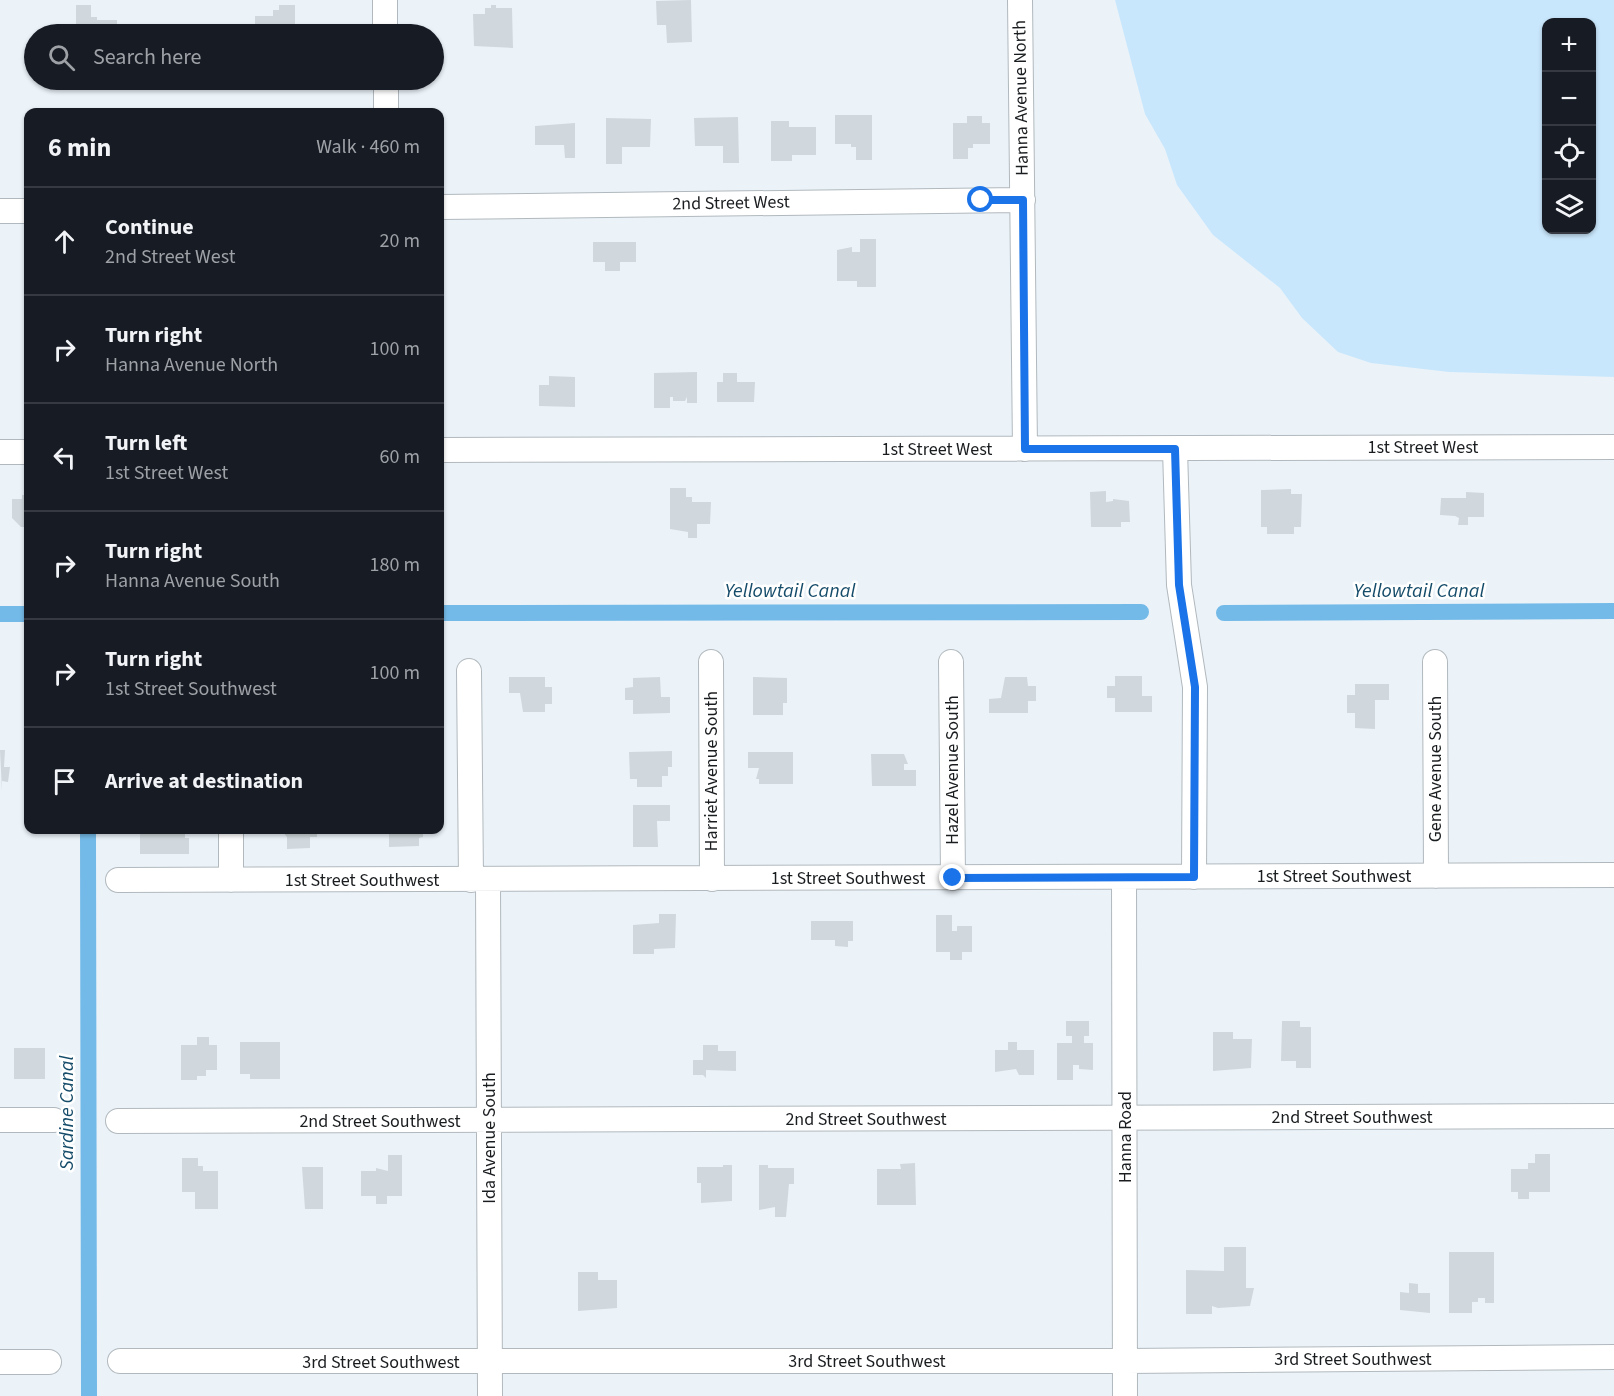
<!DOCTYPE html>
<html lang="en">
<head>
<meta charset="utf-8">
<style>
  :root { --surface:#171b24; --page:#242831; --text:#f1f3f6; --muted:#9ea1a6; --line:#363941 }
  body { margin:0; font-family:"Source Sans 3",sans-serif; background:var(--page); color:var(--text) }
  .controls { position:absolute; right:18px; top:18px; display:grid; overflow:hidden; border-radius:12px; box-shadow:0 2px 4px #0004 }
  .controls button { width:54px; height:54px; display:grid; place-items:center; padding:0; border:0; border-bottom:2px solid var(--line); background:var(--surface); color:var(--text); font:30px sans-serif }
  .stop { position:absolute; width:18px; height:18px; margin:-14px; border:4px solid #1a73e8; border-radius:50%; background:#fff }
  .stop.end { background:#1a73e8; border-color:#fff; box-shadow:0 2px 6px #0008 }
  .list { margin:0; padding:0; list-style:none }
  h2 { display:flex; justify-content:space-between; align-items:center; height:78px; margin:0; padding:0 24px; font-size:26px }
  h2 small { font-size:20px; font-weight:400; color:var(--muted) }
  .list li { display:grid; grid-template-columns:39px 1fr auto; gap:18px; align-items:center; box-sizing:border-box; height:108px; padding:0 24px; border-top:2px solid var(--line) }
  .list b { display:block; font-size:22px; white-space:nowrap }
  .list p { margin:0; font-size:20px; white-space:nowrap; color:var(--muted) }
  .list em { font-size:20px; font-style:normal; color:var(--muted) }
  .icon { flex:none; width:33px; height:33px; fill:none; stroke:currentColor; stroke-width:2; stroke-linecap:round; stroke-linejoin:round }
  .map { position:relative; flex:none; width:1614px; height:1396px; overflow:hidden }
  .search { position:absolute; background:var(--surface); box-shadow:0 2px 4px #0004; left:24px; top:24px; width:420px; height:66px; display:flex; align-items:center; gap:15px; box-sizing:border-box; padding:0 21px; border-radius:33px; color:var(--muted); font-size:22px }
  .panel { position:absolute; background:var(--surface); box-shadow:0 2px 4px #0004; left:24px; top:108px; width:420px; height:726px; border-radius:12px }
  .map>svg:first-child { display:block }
</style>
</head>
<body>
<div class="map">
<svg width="1614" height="1396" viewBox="0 0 1614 1396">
  <rect width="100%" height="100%" fill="#ebf3f9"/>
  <!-- green -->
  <path fill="#c9e7fc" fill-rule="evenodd" d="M 1115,0 L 1614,0 L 1614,377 L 1449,372 L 1371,363 L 1338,352 L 1302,318 L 1280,288 L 1213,235 L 1177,185 L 1165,149 L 1145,114 ZM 1546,22 L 1592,22 L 1592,230 L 1546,230 Z"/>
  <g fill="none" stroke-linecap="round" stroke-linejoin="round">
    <!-- canal -->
    <path stroke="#74bae8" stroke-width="16" d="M 440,613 L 1141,612
      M 1224,613 L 1614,611
      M 0,614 L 28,614
      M 88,830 L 89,1396"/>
  </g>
  <!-- building -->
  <path fill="#d0d8dd" d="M 691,0 L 692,42 L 667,43 L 666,25 L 657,25 L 656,1 Z
    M 76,5 L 91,5 L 91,17 L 97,17 L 97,20 L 117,20 L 117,34 L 76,34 Z
    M 279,5 L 295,5 L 295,34 L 255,34 L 255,16 L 273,16 L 273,10 L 279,10 Z
    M 491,5 L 496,5 L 496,8 L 512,8 L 513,48 L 474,46 L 473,14 L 485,14 L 485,8 L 491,8 Z
    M 835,115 L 872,115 L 872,160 L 856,160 L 856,147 L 851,147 L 851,144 L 835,144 Z
    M 967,116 L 982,116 L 982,123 L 990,123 L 990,144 L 973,144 L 973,148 L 968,148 L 968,159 L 953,159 L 953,123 L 967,123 Z
    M 738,117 L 739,163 L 723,163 L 723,146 L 695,146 L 694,118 Z
    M 606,118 L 651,119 L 650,147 L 622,147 L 622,164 L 606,164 Z
    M 771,121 L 789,121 L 789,127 L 816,127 L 816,155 L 792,155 L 792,161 L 771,161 Z
    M 575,123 L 575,158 L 565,158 L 564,145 L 535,145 L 535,126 Z
    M 860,239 L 876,239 L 876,287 L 857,287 L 857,281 L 837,281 L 837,250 L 852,247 L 852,252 L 860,252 Z
    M 593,242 L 636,242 L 636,262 L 620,262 L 620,271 L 605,271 L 605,262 L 593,262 Z
    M 697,372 L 697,403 L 687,403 L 687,397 L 685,401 L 673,401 L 673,397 L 670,397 L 670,408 L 654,408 L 654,373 Z
    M 723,373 L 737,373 L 737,382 L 755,382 L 754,402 L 717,402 L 717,382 L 723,382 Z
    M 549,376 L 575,377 L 575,407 L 539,406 L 539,385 L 549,385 Z
    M 670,488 L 686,488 L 686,497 L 692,497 L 692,502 L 711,502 L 710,524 L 697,524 L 697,538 L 688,538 L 688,532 L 670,529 Z
    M 1291,489 L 1291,494 L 1302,494 L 1301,527 L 1294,527 L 1294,534 L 1267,534 L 1267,527 L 1261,527 L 1261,490 Z
    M 1106,491 L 1106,502 L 1113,501 L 1113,499 L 1129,501 L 1130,522 L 1121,522 L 1121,527 L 1091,527 L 1090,492 Z
    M 1466,492 L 1484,493 L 1484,517 L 1468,517 L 1468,525 L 1458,525 L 1459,518 L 1455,516 L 1440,515 L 1441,498 L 1466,498 Z
    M 22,495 L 28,495 L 28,527 L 21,527 L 12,518 L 12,499 L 22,499 Z
    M 1115,676 L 1142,676 L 1142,696 L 1152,696 L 1152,712 L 1115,712 L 1115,698 L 1107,698 L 1107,686 L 1115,686 Z
    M 509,677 L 545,677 L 545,687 L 552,687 L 552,704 L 545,704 L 545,712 L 523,712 L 520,693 L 509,693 Z
    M 660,677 L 661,697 L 670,697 L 670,713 L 633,714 L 633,700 L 625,700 L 625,688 L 633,687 L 633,678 Z
    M 753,677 L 787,678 L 787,703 L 783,703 L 783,715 L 753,715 Z
    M 1005,677 L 1027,677 L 1028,686 L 1036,686 L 1036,701 L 1028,701 L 1028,713 L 989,713 L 989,699 L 1001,698 Z
    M 1355,684 L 1389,684 L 1389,700 L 1375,700 L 1375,729 L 1355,728 L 1355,713 L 1347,713 L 1347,695 L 1355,695 Z
    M 0,750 L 5,750 L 4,767 L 10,767 L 8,782 L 2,781 L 2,791 Z
    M 672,751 L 672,767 L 668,767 L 668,776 L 662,776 L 662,787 L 637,787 L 637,779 L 630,779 L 629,752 Z
    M 748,752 L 793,752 L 793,784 L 759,784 L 759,779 L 756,779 L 759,768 L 748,768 Z
    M 871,754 L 904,754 L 908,764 L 904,764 L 904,770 L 916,770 L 916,786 L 872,786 Z
    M 633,805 L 670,805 L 670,821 L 657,821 L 658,847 L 633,847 Z
    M 140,830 L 185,830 L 185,838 L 189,838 L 189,854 L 140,854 Z
    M 281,830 L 317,830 L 317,837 L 310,837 L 310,848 L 287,849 L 287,837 Z
    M 389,830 L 423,830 L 423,837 L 419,838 L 419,846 L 389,847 Z
    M 659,914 L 676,914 L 675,948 L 654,949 L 654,954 L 633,954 L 633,925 L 659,923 Z
    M 936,915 L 952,915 L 952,931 L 957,931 L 957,926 L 972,926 L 972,952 L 962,952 L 962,960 L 950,960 L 950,952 L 936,952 Z
    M 811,921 L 853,921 L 853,941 L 848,941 L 848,947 L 835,946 L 835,940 L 811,940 Z
    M 1066,1021 L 1089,1021 L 1089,1036 L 1084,1036 L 1084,1043 L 1093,1043 L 1093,1070 L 1079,1069 L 1079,1065 L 1073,1065 L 1073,1080 L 1057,1080 L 1057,1043 L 1072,1043 L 1072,1036 L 1066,1036 Z
    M 1282,1021 L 1300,1021 L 1300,1027 L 1311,1027 L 1311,1068 L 1296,1068 L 1296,1061 L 1281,1061 Z
    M 1213,1032 L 1233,1032 L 1233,1039 L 1252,1039 L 1251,1068 L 1213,1071 Z
    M 197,1037 L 209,1037 L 209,1045 L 217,1045 L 217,1070 L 206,1070 L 206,1076 L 197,1076 L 197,1080 L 181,1080 L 181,1045 L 197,1045 Z
    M 240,1042 L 280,1042 L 280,1079 L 250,1079 L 250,1074 L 240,1074 Z
    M 1008,1042 L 1017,1042 L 1017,1050 L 1034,1050 L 1034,1075 L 1019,1075 L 1016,1069 L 995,1072 L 995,1050 L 1008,1050 Z
    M 703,1045 L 718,1045 L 718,1051 L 736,1051 L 736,1071 L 706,1070 L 706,1078 L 703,1075 L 693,1075 L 693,1060 L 703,1060 Z
    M 14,1048 L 45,1048 L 45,1079 L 14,1079 Z
    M 1535,1154 L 1550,1154 L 1550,1192 L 1529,1192 L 1529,1199 L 1518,1199 L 1518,1192 L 1511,1192 L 1511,1169 L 1528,1169 L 1528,1163 L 1535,1163 Z
    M 388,1155 L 402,1155 L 402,1196 L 387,1196 L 387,1204 L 376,1204 L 376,1196 L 361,1196 L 361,1171 L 376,1171 L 376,1168 L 388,1171 Z
    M 182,1158 L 198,1158 L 198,1166 L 203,1166 L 203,1171 L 218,1171 L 218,1209 L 195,1209 L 195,1192 L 182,1192 Z
    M 915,1163 L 916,1205 L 877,1205 L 877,1169 L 901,1169 L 900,1164 Z
    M 723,1165 L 732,1165 L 732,1201 L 701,1203 L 701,1183 L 697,1183 L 697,1167 L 723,1167 Z
    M 759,1165 L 768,1165 L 768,1168 L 794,1168 L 794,1184 L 789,1184 L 786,1217 L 775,1217 L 775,1207 L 759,1210 Z
    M 302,1167 L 323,1167 L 323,1209 L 305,1209 Z
    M 1224,1247 L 1246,1247 L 1246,1288 L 1254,1288 L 1250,1306 L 1218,1308 L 1212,1306 L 1212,1314 L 1186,1314 L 1186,1270 L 1224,1271 Z
    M 1449,1252 L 1494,1252 L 1494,1303 L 1485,1303 L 1485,1298 L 1478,1298 L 1478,1302 L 1472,1302 L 1472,1313 L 1449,1313 Z
    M 578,1272 L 598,1272 L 598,1280 L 617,1280 L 617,1308 L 578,1311 Z
    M 1409,1283 L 1418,1284 L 1418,1293 L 1430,1293 L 1430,1313 L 1400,1310 L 1400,1292 L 1409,1293 Z"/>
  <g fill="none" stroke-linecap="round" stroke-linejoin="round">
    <!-- minor casing -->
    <g stroke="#b1b9be" stroke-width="26">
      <path id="minor" d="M 385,0 L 385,34
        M 1020,0 L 1025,449
        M 386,80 L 386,112
        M 440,207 L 1023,200
        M 0,211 L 28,211
        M 1175,449 L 1179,585 L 1195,687 L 1194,877
        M 440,450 L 1614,447
        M 0,452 L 28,452
        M 711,662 L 712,879
        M 951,662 L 953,878
        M 1435,662 L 1436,876
        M 469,671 L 471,880
        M 231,830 L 231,880
        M 1124,877 L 1125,1396
        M 488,879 L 490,1396
        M 118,880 L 1614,875
        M 0,1120 L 54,1120
        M 118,1121 L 1614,1116
        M 120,1361 L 1126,1361 L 1614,1357
        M 0,1362 L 49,1362"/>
    </g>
    <!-- minor -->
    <use href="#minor" stroke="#fff" stroke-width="24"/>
  </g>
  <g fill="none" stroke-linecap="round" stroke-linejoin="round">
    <!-- route -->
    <path stroke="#1a73e8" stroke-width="8" d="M 953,878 L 1194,877 L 1195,687 L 1179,585 L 1175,449 L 1025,449 L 1023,200 L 981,200"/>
  </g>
  <g text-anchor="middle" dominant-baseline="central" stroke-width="5" stroke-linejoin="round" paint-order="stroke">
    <!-- street labels -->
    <g font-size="18" fill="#1a1d1f" stroke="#fff">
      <text transform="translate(1021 98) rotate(-91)">Hanna Avenue North</text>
      <text transform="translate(731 203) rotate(-1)">2nd Street West</text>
      <text x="1423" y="447">1st Street West</text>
      <text x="937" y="449">1st Street West</text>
      <text transform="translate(1435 769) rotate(-90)">Gene Avenue South</text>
      <text transform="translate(952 770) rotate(-90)">Hazel Avenue South</text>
      <text transform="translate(711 771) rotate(-90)">Harriet Avenue South</text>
      <text x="1334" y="876">1st Street Southwest</text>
      <text x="848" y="878">1st Street Southwest</text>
      <text x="362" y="880">1st Street Southwest</text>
      <text x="1352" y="1117">2nd Street Southwest</text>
      <text x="866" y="1119">2nd Street Southwest</text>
      <text x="380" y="1121">2nd Street Southwest</text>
      <text transform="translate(1125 1137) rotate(-90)">Hanna Road</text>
      <text transform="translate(489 1138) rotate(-90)">Ida Avenue South</text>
      <text x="1353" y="1359">3rd Street Southwest</text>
      <text x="867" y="1361">3rd Street Southwest</text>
      <text x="381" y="1362">3rd Street Southwest</text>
    </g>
    <!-- water labels -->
    <g font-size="20" font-style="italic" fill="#154c6a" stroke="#fff">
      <text x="790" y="591">Yellowtail Canal</text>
      <text x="1419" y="591">Yellowtail Canal</text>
      <text transform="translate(67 1113) rotate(-90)">Sardine Canal</text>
    </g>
  </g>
</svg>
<div class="controls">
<button>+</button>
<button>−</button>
<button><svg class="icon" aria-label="locate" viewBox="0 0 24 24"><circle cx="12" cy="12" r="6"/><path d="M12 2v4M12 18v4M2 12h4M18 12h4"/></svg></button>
<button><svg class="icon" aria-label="layers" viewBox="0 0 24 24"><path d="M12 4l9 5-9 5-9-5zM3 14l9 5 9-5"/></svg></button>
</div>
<div class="stop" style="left:981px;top:200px"></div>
<div class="stop end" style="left:953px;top:878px"></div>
<div class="search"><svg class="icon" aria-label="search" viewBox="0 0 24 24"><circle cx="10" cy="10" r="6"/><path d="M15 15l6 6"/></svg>Search here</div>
<section class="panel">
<h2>6 min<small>Walk · 460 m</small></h2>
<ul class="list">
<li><svg class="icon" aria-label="ahead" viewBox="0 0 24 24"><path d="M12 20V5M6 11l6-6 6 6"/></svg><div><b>Continue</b><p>2nd Street West</p></div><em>20 m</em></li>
<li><svg class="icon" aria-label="right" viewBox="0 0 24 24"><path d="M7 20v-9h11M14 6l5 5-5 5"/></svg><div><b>Turn right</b><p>Hanna Avenue North</p></div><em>100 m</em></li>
<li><svg class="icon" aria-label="left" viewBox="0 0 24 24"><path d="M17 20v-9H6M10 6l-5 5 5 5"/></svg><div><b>Turn left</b><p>1st Street West</p></div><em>60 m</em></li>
<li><svg class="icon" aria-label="right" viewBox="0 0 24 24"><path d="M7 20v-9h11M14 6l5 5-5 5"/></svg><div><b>Turn right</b><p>Hanna Avenue South</p></div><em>180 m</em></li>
<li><svg class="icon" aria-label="right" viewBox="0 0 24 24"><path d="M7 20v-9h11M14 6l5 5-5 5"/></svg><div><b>Turn right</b><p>1st Street Southwest</p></div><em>100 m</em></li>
<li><svg class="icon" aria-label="arrive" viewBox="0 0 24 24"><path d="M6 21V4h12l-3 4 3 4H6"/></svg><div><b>Arrive at destination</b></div></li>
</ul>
</section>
</div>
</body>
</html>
